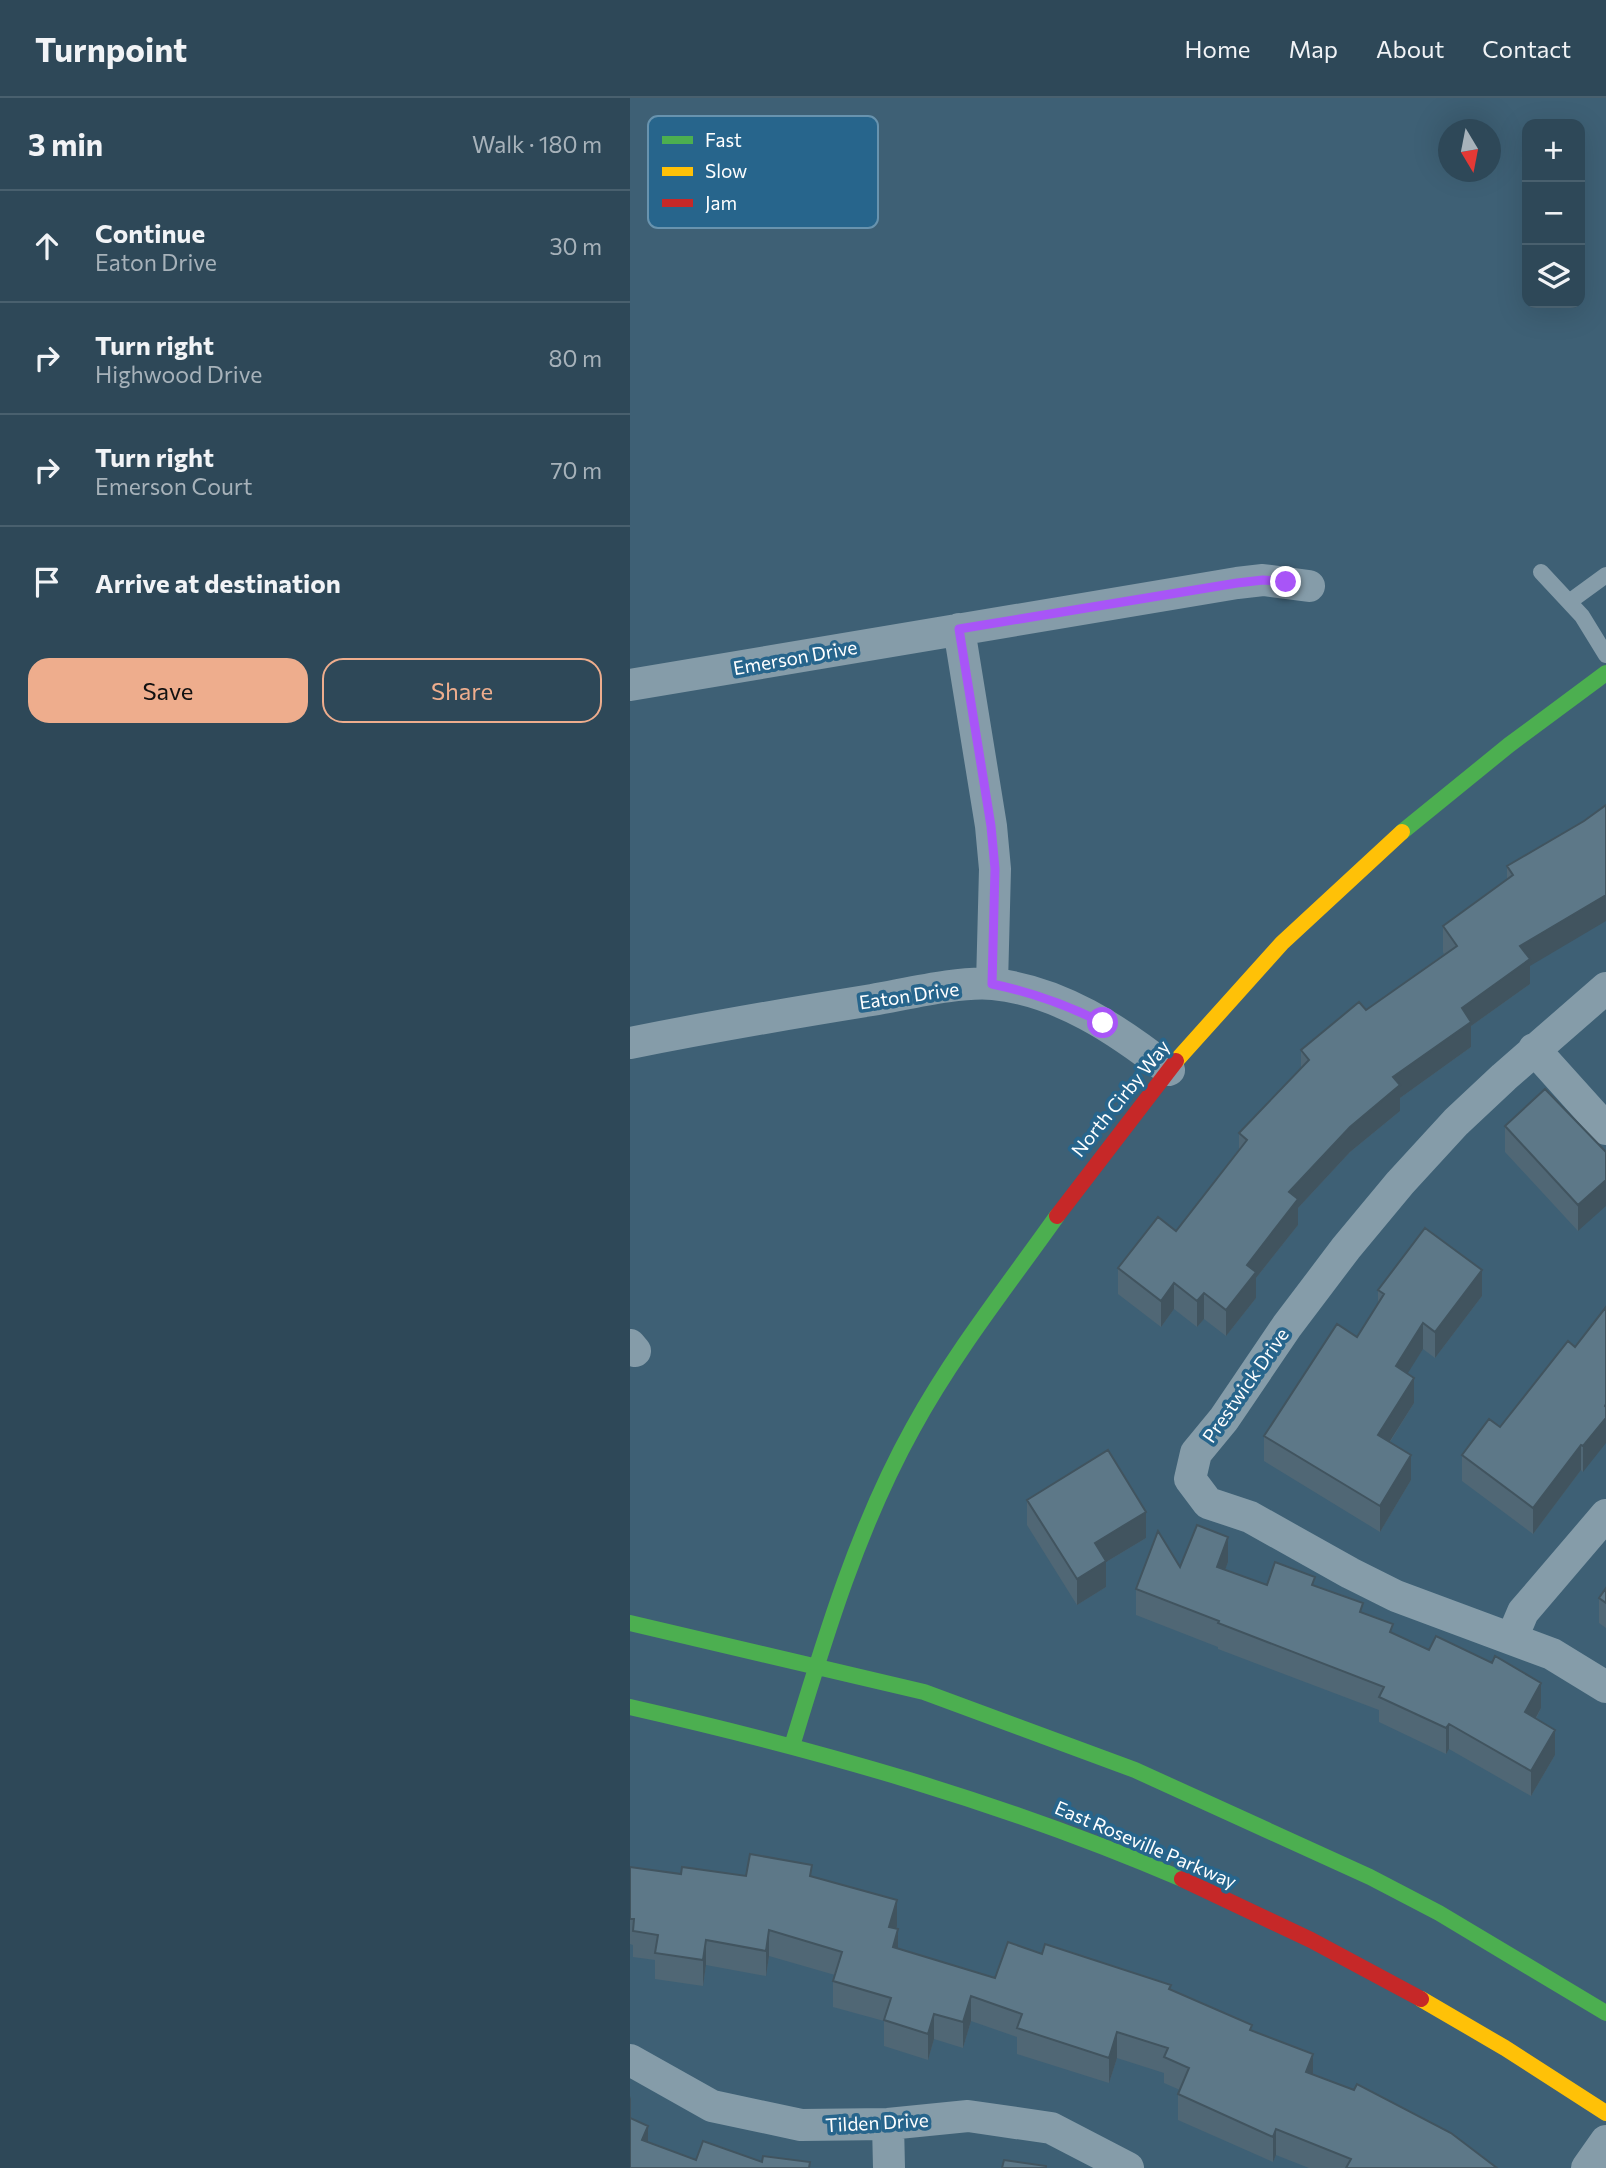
<!DOCTYPE html>
<html lang="en">
<head>
<meta charset="utf-8">
<style>
  :root { --surface:#2e4858; --page:#364f5e; --text:#f1f3f6; --muted:#a7b2ba; --line:#49606e; --accent:#eead8d }
  body { margin:0; font-family:Commissioner,sans-serif; background:var(--page); color:var(--text) }
  .controls { position:absolute; right:21px; top:21px; display:grid; overflow:hidden; border-radius:14px; box-shadow:0 7px 28px #0002 }
  .controls button { width:63px; height:63px; display:grid; place-items:center; padding:0; border:0; border-bottom:2px solid var(--line); background:var(--surface); color:var(--text); font:35px sans-serif }
  .compass { position:absolute; left:808px; top:21px; width:63px; height:63px; border-radius:50%; background:var(--surface); box-shadow:0 7px 28px #0002; rotate:170deg }
  .stop { position:absolute; width:21px; height:21px; margin:-16px; border:5px solid #a855f7; border-radius:50%; background:#fff }
  .stop.end { background:#a855f7; border-color:#fff; box-shadow:0 2px 7px #0008 }
  .list { margin:0; padding:0; list-style:none }
  h2 { display:flex; justify-content:space-between; align-items:center; height:91px; margin:0; padding:0 28px; font-size:30px }
  h2 small { font-size:23px; font-weight:400; color:var(--muted) }
  .list li { display:grid; grid-template-columns:46px 1fr auto; gap:21px; align-items:center; box-sizing:border-box; height:112px; padding:0 28px; border-top:2px solid var(--line) }
  .list b { display:block; font-size:26px; white-space:nowrap }
  .list p { margin:0; font-size:23px; white-space:nowrap; color:var(--muted) }
  .list em { font-size:23px; font-style:normal; color:var(--muted) }
  .actions { display:flex; gap:14px; padding:21px 28px }
  .actions a { flex:1; padding:16px 0; border:2px solid var(--accent); border-radius:21px; text-align:center; font-size:24px; color:var(--accent) }
  .actions .main { background:var(--accent); color:#111 }
  .icon { flex:none; width:38px; height:38px; fill:none; stroke:currentColor; stroke-width:2; stroke-linecap:round; stroke-linejoin:round }
  .map { position:relative; flex:none; width:976px; height:2070px; overflow:hidden }
  header { display:flex; align-items:center; gap:42px; box-sizing:border-box; height:98px; padding:0 35px; background:var(--surface); border-bottom:2px solid var(--line) }
  header strong { font-size:33px }
  nav { display:flex; gap:38px; margin-inline-start:auto; font-size:24px }
  main { display:flex }
  aside { flex:1; background:var(--surface) }
  .map>svg:first-child { display:block }
</style>
</head>
<body>
<header>
<strong>Turnpoint</strong>
<nav><a>Home</a><a>Map</a><a>About</a><a>Contact</a></nav>
</header>
<main>
<aside>
<h2>3 min<small>Walk · 180 m</small></h2>
<ul class="list">
<li><svg class="icon" aria-label="ahead" viewBox="0 0 24 24"><path d="M12 20V5M6 11l6-6 6 6"/></svg><div><b>Continue</b><p>Eaton Drive</p></div><em>30 m</em></li>
<li><svg class="icon" aria-label="right" viewBox="0 0 24 24"><path d="M7 20v-9h11M14 6l5 5-5 5"/></svg><div><b>Turn right</b><p>Highwood Drive</p></div><em>80 m</em></li>
<li><svg class="icon" aria-label="right" viewBox="0 0 24 24"><path d="M7 20v-9h11M14 6l5 5-5 5"/></svg><div><b>Turn right</b><p>Emerson Court</p></div><em>70 m</em></li>
<li><svg class="icon" aria-label="arrive" viewBox="0 0 24 24"><path d="M6 21V4h12l-3 4 3 4H6"/></svg><div><b>Arrive at destination</b></div></li>
</ul>
<div class="actions"><a class="main">Save</a><a>Share</a></div>
</aside>
<div class="map">
<svg width="976" height="2070" viewBox="0 0 976 2070">
  <rect width="100%" height="100%" fill="#3e6075"/>
  <g fill="none" stroke-linecap="round" stroke-linejoin="round">
    <!-- lane -->
    <path stroke="#859ca9" stroke-width="16" d="M 911,474 L 952,518 L 976,557
      M 939,504 L 976,477"/>
    <!-- street -->
    <path stroke="#859ca9" stroke-width="32" d="M 329,531 L 361,728 L 365,771 L 362,886
      M 0,587 L 607,485 L 633,482 L 679,488
      M 976,890 L 874,979 L 826,1024 L 770,1085 L 716,1150 L 657,1228 L 594,1321 L 566,1355 L 560,1381 L 578,1405 L 620,1419 L 720,1475 L 766,1498 L 922,1556 L 976,1589
      M 0,945 C 80,929 161,915 242,902 C 277,896 328,883 363,886 C 430,893 488,932 539,972
      M 904,951 L 976,1031
      M 0,1247 L 5,1253
      M 882,1540 L 893,1514 L 976,1417
      M 0,1962 L 82,2008 L 171,2027 L 258,2026 L 338,2018 L 421,2030 L 498,2070
      M 258,2026 L 259,2070
      M 957,2070 L 976,2043"/>
    <!-- fast -->
    <path stroke="#4caf50" stroke-width="16" d="M 772,734 L 879,647 L 976,575
      M 0,1525 L 294,1594 L 505,1672 L 740,1779 L 809,1815 L 976,1915
      M 0,1609 C 189,1652 373,1704 552,1781
      M 162,1648 C 195,1539 228,1429 283,1330 C 324,1255 378,1187 427,1118"/>
    <!-- slow -->
    <path stroke="#ffc107" stroke-width="16" d="M 546,963 L 652,845 L 772,734
      M 791,1901 L 875,1950 L 976,2015"/>
    <!-- jam -->
    <path stroke="#c62828" stroke-width="16" d="M 427,1118 L 546,963
      M 552,1781 L 681,1842 L 791,1901"/>
  </g>
  <!-- wall -->
  <path fill="#506775" d="M 954,723 L 900,868 L 900,886 L 841,928 L 841,949 L 770,1000 L 770,1013 L 720,1054 L 668,1110 L 668,1127 L 626,1180 L 626,1200 L 596,1238 L 574,1221 L 567,1229 L 544,1211 L 531,1229 L 488,1196 L 488,1170 L 546,1133 L 609,1051 L 609,1035 L 671,970 L 671,952 L 736,912 L 814,856 L 813,854 L 813,828 L 877,781 L 877,768 Z
    M 875,1028 L 976,1054 L 948,1133 L 875,1054 Z
    M 748,1192 L 852,1198 L 805,1260 L 793,1251 L 777,1275 L 784,1305 L 760,1344 L 781,1382 L 750,1434 L 634,1363 L 634,1338 L 727,1239 L 748,1205 Z
    M 976,1209 L 953,1374 L 951,1372 L 903,1436 L 832,1383 L 832,1357 L 870,1329 L 945,1249 Z
    M 397,1402 L 516,1440 L 476,1464 L 476,1489 L 447,1507 L 397,1427 Z
    M 598,1464 L 595,1472 L 637,1487 L 685,1488 L 733,1515 L 763,1535 L 911,1610 L 906,1621 L 925,1657 L 901,1698 L 819,1651 L 816,1656 L 749,1624 L 749,1612 L 588,1551 L 588,1549 L 506,1517 L 506,1491 L 550,1469 Z
    M 976,1490 L 976,1530 L 969,1525 L 969,1500 Z
    M 0,1769 L 51,1776 L 182,1779 L 267,1828 L 266,1831 L 268,1850 L 365,1880 L 412,1856 L 541,1892 L 622,1933 L 683,1976 L 867,2070 L 679,2070 L 646,2057 L 643,2064 L 548,2022 L 548,1996 L 550,1992 L 534,1985 L 534,1975 L 487,1960 L 479,1985 L 387,1956 L 387,1939 L 341,1923 L 333,1950 L 304,1941 L 298,1962 L 254,1948 L 254,1923 L 203,1909 L 203,1883 L 205,1877 L 139,1858 L 136,1878 L 76,1867 L 73,1888 L 25,1881 L 25,1862 L 3,1859 L 3,1847 L 0,1846 Z"/>
  <!-- shaded-wall -->
  <path fill="#41545f" d="M 976,797 L 976,823 L 900,868 L 900,886 L 841,928 L 841,949 L 770,1000 L 770,1013 L 720,1054 L 668,1110 L 668,1127 L 626,1180 L 626,1200 L 596,1238 L 596,1212 L 617,1167 L 659,1094 L 763,979 L 832,910 L 890,848 Z
    M 976,1082 L 976,1108 L 948,1133 L 948,1107 Z
    M 852,1172 L 852,1198 L 805,1260 L 805,1234 Z
    M 544,1185 L 544,1211 L 531,1229 L 531,1203 Z
    M 574,1195 L 574,1221 L 567,1229 L 567,1203 Z
    M 793,1225 L 793,1251 L 766,1294 L 766,1268 Z
    M 784,1280 L 784,1305 L 748,1362 L 748,1337 Z
    M 976,1306 L 976,1345 L 953,1374 L 953,1348 Z
    M 951,1347 L 951,1372 L 903,1436 L 903,1410 Z
    M 781,1357 L 781,1382 L 750,1434 L 750,1408 Z
    M 516,1414 L 516,1440 L 476,1464 L 476,1489 L 447,1507 L 447,1481 L 465,1445 Z
    M 598,1439 L 598,1464 L 587,1494 L 587,1469 Z
    M 911,1585 L 911,1610 L 895,1640 L 895,1614 Z
    M 819,1626 L 819,1651 L 816,1656 L 816,1630 Z
    M 925,1632 L 925,1657 L 901,1698 L 901,1673 Z
    M 267,1802 L 267,1828 L 259,1854 L 259,1829 Z
    M 268,1831 L 268,1857 L 263,1849 Z
    M 139,1832 L 139,1858 L 136,1878 L 136,1853 Z
    M 76,1842 L 76,1867 L 73,1888 L 73,1862 Z
    M 341,1898 L 341,1923 L 333,1950 L 333,1924 Z
    M 304,1916 L 304,1941 L 298,1962 L 298,1936 Z
    M 487,1934 L 487,1960 L 479,1985 L 479,1960 Z
    M 683,1956 L 683,1982 L 676,1974 Z
    M 1,1998 L 1,2024 L 0,2027 L 0,2001 Z
    M 18,2028 L 18,2054 L 12,2042 Z
    M 646,2031 L 646,2057 L 643,2064 L 643,2039 Z"/>
  <!-- building -->
  <path fill="#5d7888" stroke="#41545f" stroke-width="2" d="M 976,707 L 976,797 L 890,848 L 900,861 L 832,910 L 841,924 L 763,979 L 770,987 L 720,1029 L 659,1094 L 668,1101 L 617,1167 L 626,1174 L 596,1212 L 574,1195 L 567,1203 L 544,1185 L 531,1203 L 488,1170 L 528,1119 L 546,1133 L 617,1042 L 609,1035 L 679,962 L 671,952 L 729,904 L 736,912 L 827,848 L 813,828 L 883,777 L 877,768 L 954,723 Z
    M 915,991 L 976,1054 L 976,1082 L 948,1107 L 875,1028 Z
    M 795,1130 L 852,1172 L 805,1234 L 793,1225 L 766,1268 L 784,1280 L 748,1337 L 781,1357 L 750,1408 L 634,1338 L 707,1226 L 727,1239 L 754,1196 L 748,1192 Z
    M 976,1209 L 976,1306 L 975,1308 L 976,1309 L 976,1320 L 953,1348 L 951,1347 L 903,1410 L 832,1357 L 859,1321 L 870,1329 L 938,1243 L 945,1249 Z
    M 478,1352 L 516,1414 L 465,1445 L 476,1463 L 447,1481 L 397,1402 Z
    M 567,1427 L 598,1439 L 587,1469 L 637,1487 L 645,1464 L 685,1479 L 682,1487 L 733,1505 L 730,1514 L 763,1526 L 760,1534 L 799,1552 L 806,1538 L 862,1565 L 865,1558 L 911,1585 L 895,1614 L 925,1632 L 901,1673 L 819,1626 L 816,1630 L 749,1599 L 754,1589 L 588,1525 L 589,1523 L 506,1491 L 528,1433 L 550,1469 Z
    M 976,1490 L 976,1505 L 969,1500 Z
    M 120,1756 L 182,1767 L 180,1778 L 267,1802 L 259,1829 L 268,1831 L 263,1849 L 365,1880 L 378,1844 L 412,1856 L 415,1846 L 541,1887 L 539,1891 L 622,1927 L 620,1932 L 683,1956 L 676,1974 L 724,1992 L 727,1986 L 821,2035 L 867,2070 L 716,2070 L 721,2061 L 646,2031 L 643,2039 L 548,1996 L 559,1970 L 534,1959 L 538,1950 L 487,1934 L 479,1960 L 387,1930 L 392,1916 L 341,1898 L 333,1924 L 304,1916 L 298,1936 L 254,1922 L 261,1900 L 203,1883 L 212,1854 L 139,1832 L 136,1853 L 76,1842 L 73,1862 L 25,1855 L 28,1837 L 3,1833 L 4,1821 L 0,1821 L 0,1769 L 51,1776 L 52,1769 L 116,1778 Z
    M 0,2020 L 18,2028 L 12,2042 L 66,2062 L 73,2043 L 132,2064 L 133,2058 L 180,2064 L 179,2070 L 0,2070 Z
    M 374,2062 L 416,2068 L 416,2070 L 372,2070 Z"/>
  <g fill="none" stroke-linecap="round" stroke-linejoin="round">
    <!-- route -->
    <path stroke="#a855f7" stroke-width="9" d="M 473,925 C 437,907 401,894 362,886 L 365,771 L 361,728 L 329,531 L 607,485 L 633,482 L 656,484"/>
  </g>
  <g text-anchor="middle" dominant-baseline="central" stroke-width="7" stroke-linejoin="round" paint-order="stroke">
    <!-- street labels -->
    <g font-size="19" fill="#fff" stroke="#27658c">
      <text transform="translate(165 559) rotate(-10)">Emerson Drive</text>
      <text transform="translate(279 897) rotate(-8)">Eaton Drive</text>
      <text transform="translate(490 1000) rotate(-51)">North Cirby Way</text>
      <text transform="translate(615 1287) rotate(-55)">Prestwick Drive</text>
      <text transform="translate(516 1746) rotate(23)">East Roseville Parkway</text>
      <text transform="translate(247 2024) rotate(-3)">Tilden Drive</text>
    </g>
  </g>
  <!-- legend -->
  <rect x="18" y="18" width="230" height="112" rx="10" fill="#27658c" stroke="#6893ae" stroke-width="2"/>
  <rect x="32" y="38" width="31" height="8" fill="#4caf50"/>
  <rect x="32" y="69" width="31" height="9" fill="#ffc107"/>
  <rect x="32" y="101" width="31" height="8" fill="#c62828"/>
  <g font-size="19" fill="#fff">
    <text x="75" y="49">Fast</text>
    <text x="75" y="80">Slow</text>
    <text x="75" y="112">Jam</text>
  </g>
</svg>
<div class="controls">
<button>+</button>
<button>−</button>
<button><svg class="icon" aria-label="layers" viewBox="0 0 24 24"><path d="M12 4l9 5-9 5-9-5zM3 14l9 5 9-5"/></svg></button>
</div>
<svg class="compass" viewBox="-18 -18 36 36"><path d="M0-13l5 13h-10z" fill="#e53935"/><path d="M0 13l5-13h-10z" fill="#a7b2ba"/></svg>
<div class="stop" style="left:473px;top:925px"></div>
<div class="stop end" style="left:656px;top:484px"></div>
</div>
</main>
</body>
</html>
